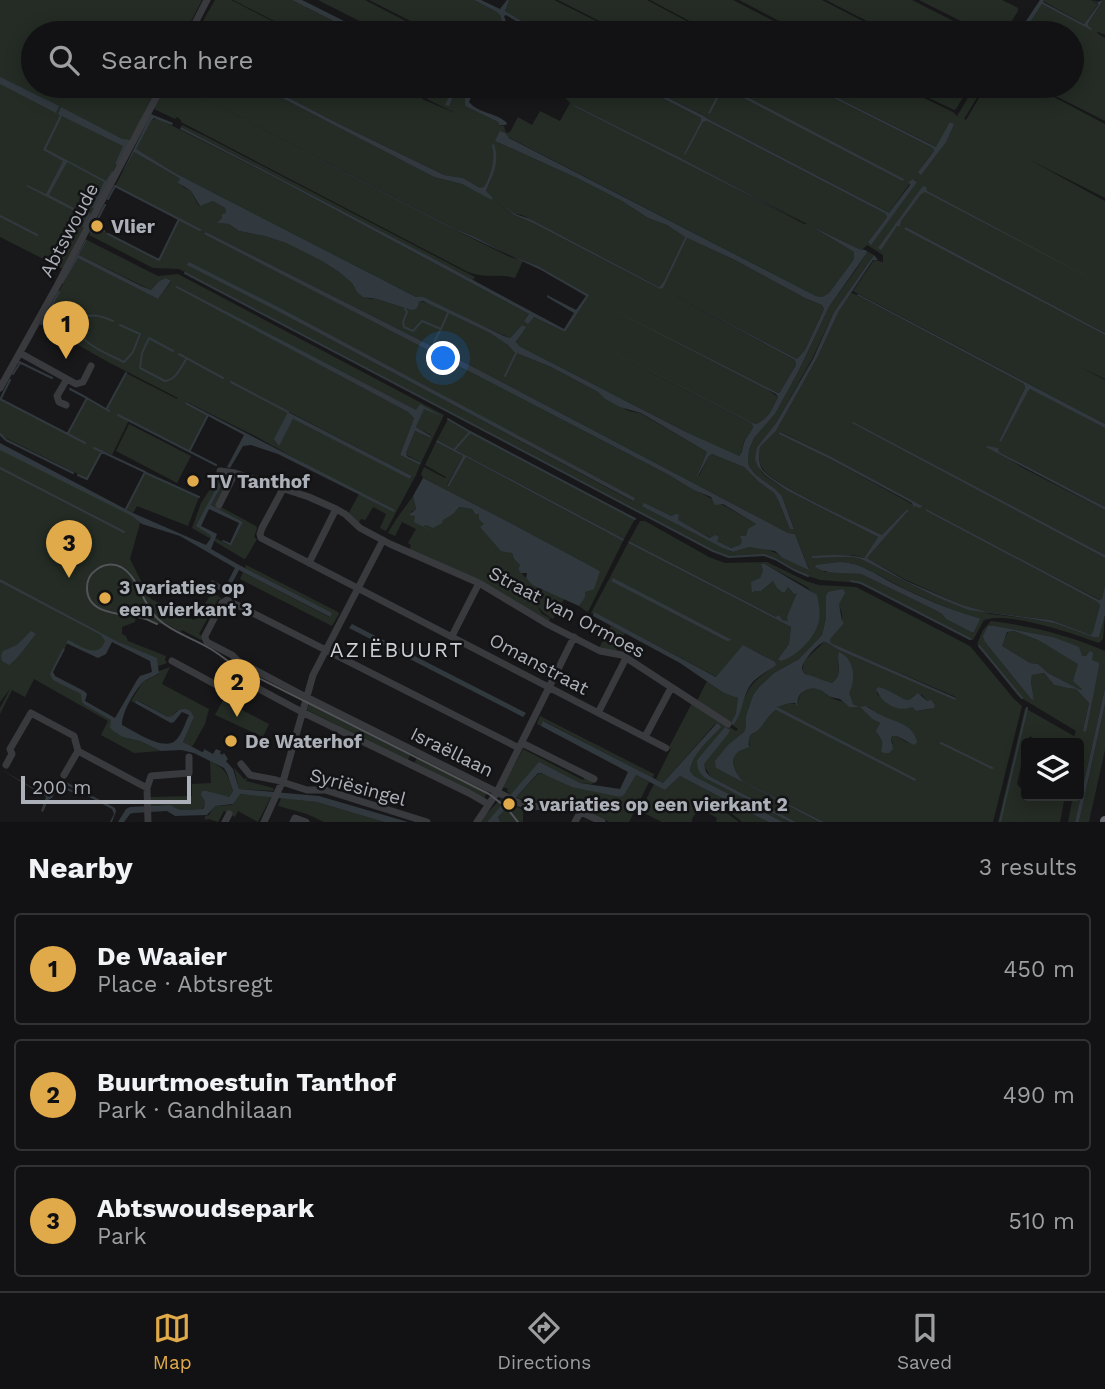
<!DOCTYPE html>
<html lang="en">
<head>
<meta charset="utf-8">
<style>
  :root { --surface:#121214; --page:#1b1b1d; --text:#f1f3f6; --muted:#9c9ea0; --line:#313234; --accent:#e0aa4a }
  body { margin:0; font-family:"Work Sans",sans-serif; background:var(--page); color:var(--text) }
  .controls { position:absolute; right:21px; bottom:21px; display:grid; overflow:hidden; border-radius:7px; box-shadow:0 4px 18px #0003 }
  .controls button { width:63px; height:63px; display:grid; place-items:center; padding:0; border:0; border-bottom:2px solid var(--line); background:var(--surface); color:var(--text); font:35px sans-serif }
  .scale { position:absolute; left:21px; bottom:18px; width:170px; box-sizing:border-box; padding-left:7px; border:4px solid #acb0b8; border-top:0; font-size:19px; line-height:24px; white-space:nowrap; color:#acb0b8; -webkit-text-stroke:5px #131315; paint-order:stroke }
  .you { position:absolute; left:444px; top:359px; width:24px; height:24px; margin:-18px; border:5px solid #fff; border-radius:50%; background:#1a73e8; box-shadow:0 0 0 10px #1a73e833 }
  .badge { display:grid; place-items:center; width:46px; height:46px; border-radius:50%; background:var(--accent); color:#111; font-size:23px; font-weight:700 }
  .pin { position:absolute; translate:-50% -58px; filter:drop-shadow(0 2px 4px #0008) }
  .pin::after { content:''; position:absolute; top:37px; width:24px; height:21px; background:inherit; clip-path:polygon(0 0,100% 0,50% 100%) }
  .list { margin:0; padding:0; list-style:none }
  h2 { display:flex; justify-content:space-between; align-items:center; height:91px; margin:0; padding:0 28px; font-size:30px }
  h2 small { font-size:23px; font-weight:400; color:var(--muted) }
  .list li { display:grid; grid-template-columns:46px 1fr auto; gap:21px; align-items:center; box-sizing:border-box; height:112px; margin:0 14px 14px; padding:0 14px; border:2px solid var(--line); border-radius:7px }
  .list b { display:block; font-size:26px; white-space:nowrap }
  .list p { margin:0; font-size:23px; white-space:nowrap; color:var(--muted) }
  .list em { font-size:23px; font-style:normal; color:var(--muted) }
  .icon { flex:none; width:38px; height:38px; fill:none; stroke:currentColor; stroke-width:2; stroke-linecap:round; stroke-linejoin:round }
  .map { position:relative; flex:none; width:1105px; height:822px; overflow:hidden }
  .search { position:absolute; background:var(--surface); box-shadow:0 4px 18px #0003; left:21px; right:21px; top:21px; height:77px; display:flex; align-items:center; gap:18px; box-sizing:border-box; padding:0 24px; border-radius:38px; color:var(--muted); font-size:26px }
  .sheet { height:469px; background:var(--surface) }
  nav { display:flex; justify-content:space-around; align-items:center; box-sizing:border-box; height:98px; border-top:2px solid var(--line); background:var(--surface); font-size:19px; color:var(--muted) }
  nav a { display:grid; justify-items:center; gap:4px }
  nav .on { color:var(--accent) }
  .map>svg:first-child { display:block }
</style>
</head>
<body>
<div class="map">
<svg width="1105" height="822" viewBox="0 0 1105 822">
  <rect width="100%" height="100%" fill="#18181a"/>
  <!-- green -->
  <path fill="#242c25" fill-rule="evenodd" d="M 0,0 L 202,0 L 185,33 L 33,33 L 33,86 L 157,86 L 131,140 L 129,140 L 63,269 L 0,237 Z
    M 215,0 L 231,0 L 296,33 L 196,33 Z
    M 233,0 L 292,0 L 357,33 L 298,33 Z
    M 318,0 L 365,0 L 429,33 L 383,33 Z
    M 369,0 L 474,0 L 497,12 L 500,15 L 505,33 L 434,33 Z
    M 509,0 L 554,0 L 620,33 L 542,33 L 505,11 Z
    M 558,0 L 647,0 L 709,33 L 623,33 Z
    M 650,0 L 733,0 L 797,33 L 712,33 Z
    M 739,0 L 822,0 L 886,33 L 802,33 Z
    M 826,0 L 912,0 L 977,33 L 890,33 Z
    M 919,0 L 1002,0 L 1018,8 L 1018,11 L 1004,33 L 985,33 Z
    M 1044,0 L 1091,0 L 1098,4 L 1084,24 L 1043,1 Z
    M 1103,0 L 1105,0 L 1105,35 L 1098,32 L 1097,33 L 1105,38 L 1105,121 L 1036,86 L 1072,86 L 1072,33 L 1023,33 L 1042,4 L 1087,26 Z
    M 164,86 L 259,86 L 434,177 L 462,184 L 492,199 L 493,198 L 486,191 L 491,180 L 495,154 L 493,167 L 484,188 L 480,188 L 463,178 L 444,175 L 337,123 L 266,86 L 398,86 L 417,95 L 417,94 L 402,86 L 430,86 L 422,99 L 455,113 L 427,99 L 433,86 L 454,86 L 446,104 C 452,96 456,88 466,87 L 468,92 L 465,98 L 467,107 L 498,122 L 499,125 L 504,126 L 506,133 L 510,132 L 518,117 L 532,125 L 540,111 L 560,121 L 570,103 L 562,94 L 566,86 L 639,86 L 701,118 L 701,121 L 684,155 L 703,122 L 707,121 L 886,214 L 887,217 L 868,242 L 871,244 L 917,181 L 913,179 L 889,213 L 708,119 L 707,117 L 645,86 L 722,86 L 709,114 L 710,114 L 724,88 L 903,180 L 903,179 L 726,86 L 810,86 L 933,148 L 934,151 L 918,172 C 935,156 945,146 953,124 L 951,122 L 937,147 L 814,86 L 899,86 L 953,112 L 957,116 L 975,86 L 984,86 L 964,119 L 966,120 L 986,86 L 1033,86 L 1105,124 L 1105,198 L 1028,159 L 1105,201 L 1105,333 L 906,227 L 905,228 L 1105,335 L 1105,379 L 1080,367 L 1105,380 L 1105,424 L 853,291 L 874,260 L 883,262 L 883,255 L 867,245 L 863,249 L 859,249 L 809,225 L 854,252 L 854,259 L 829,293 L 822,297 L 816,296 L 506,136 L 495,141 L 577,178 L 622,201 L 648,218 L 667,225 L 685,237 L 664,281 L 659,287 L 522,215 L 515,214 L 497,202 L 514,215 L 533,223 L 660,289 L 687,238 L 735,260 L 805,298 L 822,305 L 824,309 L 805,350 L 797,359 L 670,293 L 795,360 L 796,365 L 780,392 L 778,393 L 764,387 L 778,397 C 772,409 768,420 755,424 L 621,357 L 751,423 L 753,426 L 752,431 L 744,441 L 741,455 L 737,456 L 686,432 L 519,346 L 516,343 L 525,327 L 522,325 L 510,338 L 456,314 L 450,310 L 416,297 L 175,173 L 135,149 L 151,121 L 157,118 L 276,178 L 529,314 L 524,321 L 534,317 L 563,331 L 566,331 L 588,297 L 588,295 L 538,266 L 509,255 L 475,237 L 455,229 L 205,99 L 447,226 L 510,257 L 523,261 L 515,278 C 499,273 486,279 468,272 L 181,122 L 181,120 L 177,117 L 175,119 L 156,110 L 154,109 ZM 575,105 L 805,223 L 807,224 L 804,224 Z
    M 904,86 L 970,86 L 956,109 L 954,110 Z
    M 182,125 L 205,136 L 475,277 L 473,280 L 181,127 Z
    M 134,152 L 179,178 L 183,187 L 191,191 L 199,206 L 213,201 L 225,208 L 226,213 L 218,223 L 229,224 L 239,231 L 265,236 L 286,243 L 320,260 L 339,272 L 352,283 L 357,292 L 370,299 L 377,299 L 411,310 L 417,301 L 428,303 L 490,333 L 508,345 L 514,352 L 551,367 L 598,392 L 605,399 L 629,411 L 640,413 L 707,452 L 697,476 L 699,476 L 709,456 L 712,454 L 744,467 L 759,482 L 774,493 L 778,500 L 790,529 L 794,528 L 782,496 L 756,475 L 750,468 L 748,463 L 749,450 L 754,438 L 775,414 L 799,370 L 829,307 L 855,271 L 866,254 L 865,250 L 874,255 L 834,312 L 812,359 L 776,423 L 757,447 L 758,467 L 764,475 L 786,490 L 878,537 L 864,558 L 853,555 L 812,558 L 852,557 L 861,559 L 934,596 L 990,614 L 1032,619 L 1057,624 L 1093,637 L 1099,637 L 1105,615 L 1103,639 L 1099,643 C 1074,634 1009,611 984,620 L 973,640 L 970,640 L 861,583 L 820,580 L 808,576 L 794,570 L 775,559 L 764,555 L 729,557 L 713,551 L 179,269 L 153,268 L 89,235 L 97,220 L 104,224 L 102,230 L 159,260 L 179,219 L 115,186 ZM 206,232 L 479,370 L 788,533 L 795,534 L 809,569 C 790,561 769,546 749,547 C 744,548 738,551 732,552 L 651,511 L 643,506 L 671,516 L 679,515 L 677,520 L 711,538 L 731,548 L 740,545 L 742,541 L 756,524 C 728,507 698,492 669,475 L 205,234 ZM 270,307 L 634,498 L 632,501 ZM 840,562 C 863,563 881,577 901,587 C 927,599 951,611 979,618 L 974,632 L 971,632 L 946,619 L 942,614 L 937,611 L 861,574 L 847,572 L 823,572 Z
    M 87,240 L 158,276 L 178,274 L 444,415 L 443,417 L 420,405 L 417,411 L 176,287 L 408,412 L 414,418 L 400,455 L 420,465 L 416,475 L 386,531 L 380,528 L 386,514 L 373,507 L 366,519 L 365,520 L 361,519 L 358,524 L 348,514 L 359,494 L 255,436 L 187,402 L 185,404 L 208,415 L 189,451 L 129,420 L 112,455 L 102,451 L 88,479 L 0,435 L 0,399 L 67,434 L 87,398 L 107,409 L 126,373 L 177,399 L 178,398 L 108,362 L 41,324 L 78,257 L 158,299 L 171,282 L 166,278 L 159,281 L 151,290 L 79,255 ZM 289,412 L 412,476 L 411,479 L 293,419 L 278,445 Z
    M 851,293 L 857,295 L 1024,384 L 1025,388 L 999,441 L 1001,442 L 1028,390 L 1031,389 L 1105,428 L 1105,507 L 999,452 L 997,448 L 992,448 L 1023,468 L 1105,510 L 1105,555 L 853,423 L 1105,558 L 1105,585 L 1102,599 L 1100,600 L 926,510 L 926,511 L 1099,602 L 1100,604 L 1093,634 L 1091,635 L 1051,620 L 987,612 L 962,605 L 906,580 L 867,558 L 909,510 L 907,509 L 882,535 C 860,524 773,485 763,469 C 758,462 759,454 760,447 L 776,431 L 817,358 L 839,311 ZM 781,432 L 830,456 L 921,506 L 912,506 L 912,504 L 830,459 L 780,434 Z
    M 424,408 L 443,417 L 421,463 L 407,455 L 406,453 L 415,431 L 429,438 L 431,435 L 416,427 Z
    M 448,419 L 635,519 L 624,539 L 437,440 Z
    M 129,424 L 191,456 L 177,483 L 116,451 Z
    M 436,442 L 463,456 L 447,485 L 448,486 L 466,457 L 623,541 L 589,610 L 587,612 L 579,606 L 585,592 L 600,571 L 497,516 L 423,478 L 421,474 L 424,467 L 445,478 L 446,477 L 425,465 Z
    M 0,445 L 141,520 L 130,559 L 144,587 L 143,589 L 151,599 L 194,620 L 210,596 L 206,594 L 208,590 L 221,598 L 221,600 L 218,599 L 199,634 L 203,637 L 201,640 L 182,630 L 181,632 L 163,622 L 161,624 L 136,616 L 135,622 L 122,627 L 122,634 L 126,636 L 128,641 L 166,656 L 165,660 L 167,663 L 158,666 L 155,658 L 110,640 L 98,655 L 68,642 L 52,673 L 54,677 L 83,693 L 83,703 L 112,720 L 123,737 L 140,741 L 161,751 L 134,753 L 101,735 L 108,721 L 34,679 L 25,697 L 12,690 L 0,714 L 0,708 L 10,689 L 0,702 Z
    M 145,472 L 199,497 L 188,526 L 137,506 L 133,513 L 126,509 Z
    M 220,474 L 230,479 L 219,506 L 256,526 L 257,528 L 254,537 L 257,539 L 246,558 L 244,559 L 214,541 L 215,538 L 231,546 L 243,522 L 211,505 L 224,481 L 222,479 L 197,526 L 210,535 L 211,539 L 192,528 L 201,503 Z
    M 413,496 L 416,509 L 411,512 L 416,518 C 439,519 441,522 459,507 L 472,509 L 475,514 L 479,514 L 484,525 L 480,527 L 512,553 L 514,559 L 520,565 L 518,569 L 532,585 L 564,599 L 553,619 L 544,613 L 537,606 L 542,614 L 550,618 L 549,622 L 409,550 L 411,545 L 408,543 L 416,529 L 402,522 L 395,536 L 388,533 C 396,518 404,509 413,496 Z
    M 640,521 L 645,521 L 709,557 L 725,563 L 767,562 L 806,581 L 819,585 L 856,587 L 970,646 L 1014,699 L 1022,706 L 993,822 L 824,822 L 744,782 C 737,776 730,764 735,755 C 738,750 745,750 750,745 L 748,738 C 753,733 760,729 765,722 C 769,716 770,714 776,710 L 916,780 L 776,707 L 786,704 L 798,704 C 798,693 806,686 818,689 C 824,691 828,696 834,699 C 842,702 842,700 849,707 L 857,706 L 853,704 L 850,698 L 837,659 C 839,668 841,677 832,683 C 823,682 808,677 802,671 L 804,661 L 824,642 L 828,643 L 839,650 L 955,699 L 956,697 L 830,643 L 829,639 C 848,621 845,611 829,592 L 827,596 L 826,618 L 822,635 L 799,659 L 774,673 L 759,687 L 753,695 L 746,716 L 746,728 L 744,732 L 728,746 L 716,768 L 819,822 L 796,822 L 711,777 L 703,764 L 726,727 L 697,760 L 705,778 L 790,822 L 783,822 L 694,776 L 690,771 C 691,755 710,739 720,727 L 715,724 L 663,783 L 656,779 L 671,749 L 669,747 L 692,703 L 736,731 L 738,729 L 697,701 L 707,681 L 724,693 L 734,696 L 743,701 C 753,678 758,680 775,665 L 766,657 L 743,646 L 717,677 L 595,613 L 593,614 L 591,613 L 628,543 L 791,627 L 789,644 L 778,659 L 786,659 L 805,644 L 818,624 L 818,599 L 807,587 L 765,564 L 760,578 L 753,584 L 753,593 L 755,591 L 761,591 L 773,581 L 785,592 L 788,586 L 792,592 L 797,593 L 788,622 L 782,620 L 629,541 ZM 879,687 C 886,689 899,696 906,700 L 909,700 L 915,695 L 922,695 L 927,701 L 935,705 L 930,709 L 916,711 L 912,707 L 890,705 L 877,694 ZM 869,707 L 909,744 L 897,736 L 892,736 L 891,739 L 893,744 L 883,742 L 882,738 L 878,735 L 877,729 L 880,723 L 872,719 L 861,708 Z
    M 246,565 L 338,612 L 339,614 L 332,626 L 240,579 L 243,572 L 329,617 L 331,614 L 245,568 Z
    M 991,621 C 1031,626 1068,635 1105,651 L 1105,688 L 1075,822 L 1068,822 L 1073,796 L 1079,796 L 1079,755 L 1081,743 L 1038,743 L 1030,736 L 1026,743 L 1017,784 L 1024,792 L 1026,791 L 1026,796 L 1065,796 L 1060,822 L 998,822 L 1025,708 L 1074,736 L 1076,731 L 1018,696 L 977,644 L 983,630 ZM 995,626 L 1053,637 L 1081,656 L 1086,656 L 1090,652 L 1092,660 L 1099,666 L 1083,730 L 1089,703 L 1076,689 C 1068,689 1062,686 1054,685 L 1044,673 L 1032,675 L 1031,682 L 1034,700 L 1031,699 L 985,642 Z
    M 611,626 L 625,633 L 616,651 L 599,648 Z
    M 1014,631 L 1038,640 L 1079,664 L 1083,688 L 1081,690 L 1048,673 L 1038,664 L 1030,663 L 1001,646 L 1008,632 Z
    M 170,667 L 162,684 L 209,709 L 205,724 L 192,747 L 183,742 L 194,717 L 192,713 L 176,711 L 173,717 L 168,717 L 137,700 L 135,703 L 131,701 L 143,682 L 159,674 L 159,671 Z
    M 223,700 L 269,724 L 263,737 L 215,715 Z
    M 309,703 L 411,753 L 408,760 L 307,710 Z
    M 1105,704 L 1105,750 L 1089,822 L 1079,822 Z
    M 540,716 L 654,774 L 653,778 L 544,721 L 541,726 L 537,724 Z
    M 523,749 L 583,780 L 585,776 L 594,781 L 592,784 L 580,783 L 539,763 L 511,795 L 507,791 L 508,789 L 503,787 Z
    M 418,757 L 488,790 L 484,799 L 414,763 Z
    M 210,761 C 227,770 227,773 233,791 L 228,798 L 207,791 L 204,798 L 205,805 L 202,809 L 180,810 L 170,805 L 149,806 L 150,797 L 192,796 L 192,784 L 211,783 Z
    M 234,768 L 244,779 L 247,778 L 246,781 L 273,788 L 274,791 L 239,789 Z
    M 539,773 L 620,797 L 636,775 L 649,782 L 629,822 L 609,822 L 577,805 L 526,801 L 516,797 Z
    M 680,776 L 768,822 L 742,822 L 730,812 L 721,809 L 739,822 L 716,822 L 717,818 L 699,808 L 692,819 L 692,822 L 662,822 L 640,811 L 654,784 L 665,790 Z
    M 239,794 L 271,797 L 258,822 L 238,811 L 235,817 L 224,811 L 218,822 L 209,819 L 205,820 L 205,816 L 209,815 L 214,806 L 232,805 Z
    M 281,798 L 317,802 L 384,822 L 324,822 L 307,814 L 278,806 Z
    M 501,799 L 523,810 L 523,822 L 500,822 L 498,817 L 502,812 L 499,809 L 487,822 L 481,822 C 487,812 493,807 501,799 Z"/>
  <!-- water -->
  <path fill="#31393f" fill-rule="evenodd" d="M 292,0 L 302,0 L 368,33 L 357,33 Z
    M 474,0 L 481,0 L 500,9 L 507,0 L 509,0 L 505,11 L 542,33 L 536,33 L 506,15 L 504,16 L 510,33 L 505,33 L 500,15 L 497,12 Z
    M 1040,0 L 1044,0 L 1043,2 L 1084,24 L 1098,5 L 1098,3 L 1091,0 L 1098,2 L 1103,0 L 1088,24 L 1088,26 L 1092,29 L 1091,30 L 1042,4 L 1023,33 L 1018,33 Z
    M 0,77 L 59,106 L 56,113 L 0,84 Z
    M 259,86 L 266,86 L 337,123 L 444,175 L 463,178 L 480,188 L 484,187 C 491,174 496,160 492,145 L 494,144 C 500,163 493,174 486,191 L 493,198 L 492,200 L 462,184 L 434,177 Z
    M 454,86 L 470,86 L 471,97 L 469,102 C 479,114 496,112 507,123 L 506,125 L 499,125 L 498,122 L 467,107 L 465,105 L 465,98 L 468,92 L 466,87 C 455,88 453,97 449,106 L 445,105 Z
    M 639,86 L 645,86 L 706,117 L 708,119 L 889,213 L 910,185 L 909,182 L 913,179 L 917,182 L 871,245 L 868,242 L 887,217 L 886,214 L 707,121 L 703,122 L 685,155 L 684,154 L 701,121 L 701,118 Z
    M 722,86 L 726,86 L 904,179 L 903,181 L 724,88 L 710,114 L 708,113 Z
    M 810,86 L 814,86 L 936,147 L 950,122 L 954,124 L 946,142 L 921,175 L 918,172 L 934,151 L 933,148 Z
    M 204,99 L 455,229 L 475,237 L 509,255 L 538,266 L 589,295 L 588,297 L 566,331 L 563,331 L 534,317 L 528,324 L 524,321 L 529,314 L 276,178 L 180,129 L 181,127 L 432,258 L 564,329 L 574,313 L 547,297 L 547,295 L 576,310 L 586,296 L 541,270 L 447,226 Z
    M 574,105 L 682,159 L 807,225 L 574,106 Z
    M 61,107 L 122,139 L 131,140 L 118,165 L 115,164 L 123,146 L 62,116 L 46,149 L 106,181 L 112,171 L 114,172 L 94,209 L 92,207 L 104,182 L 67,162 L 49,195 L 87,215 L 89,213 L 91,214 L 84,228 L 82,226 L 86,217 L 26,186 L 27,185 L 46,194 L 63,161 L 43,150 L 60,115 L 58,114 Z
    M 151,114 L 173,123 L 172,125 L 154,118 L 151,121 L 136,149 L 175,173 L 416,297 L 423,297 L 504,336 L 510,338 L 522,325 L 526,327 L 516,342 L 519,346 L 686,432 L 739,456 C 743,452 742,449 744,443 C 746,436 752,433 753,426 L 751,423 L 572,331 L 755,424 C 768,420 772,409 778,397 L 776,394 L 594,300 L 778,393 L 780,392 L 796,365 L 795,360 L 669,292 L 797,359 L 805,350 L 824,309 L 822,305 L 805,298 L 735,260 L 687,238 L 663,288 L 660,289 L 533,223 L 514,215 L 497,201 L 515,214 L 530,219 L 659,287 L 664,281 L 685,237 L 667,225 L 648,218 L 622,201 L 577,178 L 495,141 L 500,131 L 505,133 L 509,138 L 816,296 L 822,297 L 829,293 L 854,259 L 854,252 L 809,225 L 859,249 L 865,250 L 867,251 L 866,254 L 829,307 L 799,370 L 775,414 L 754,438 L 749,450 L 748,463 L 750,468 L 756,475 L 775,489 L 782,496 L 794,529 L 790,529 L 778,500 L 774,493 L 759,482 L 744,467 L 712,454 L 709,456 L 698,476 L 697,476 L 707,452 L 641,413 L 620,407 L 605,399 L 598,392 L 551,367 L 514,352 L 508,345 L 490,333 L 423,301 L 418,302 L 419,303 L 416,309 L 411,310 L 377,299 L 363,297 L 357,292 L 352,283 L 339,272 L 320,260 L 286,243 L 265,236 L 239,231 L 229,224 L 217,223 L 222,218 L 222,214 L 226,213 L 225,208 L 213,201 L 200,206 L 191,191 L 177,182 L 180,180 L 179,178 L 134,152 L 120,177 Z
    M 923,186 L 926,187 L 927,191 L 1105,286 L 925,192 L 921,194 L 901,221 L 900,226 L 897,226 L 881,250 L 878,248 Z
    M 906,227 L 1105,333 L 1105,335 L 904,229 Z
    M 206,232 L 479,370 L 788,533 L 795,534 L 809,570 L 783,558 L 775,551 L 749,547 L 733,552 L 723,548 L 651,511 L 642,506 L 644,503 L 671,516 L 676,514 L 679,515 L 678,520 L 710,538 L 715,535 L 719,537 L 717,541 L 731,548 L 740,545 L 742,541 L 740,536 L 746,536 L 748,529 L 756,524 L 723,504 L 715,505 L 711,497 L 694,490 L 669,475 L 204,234 Z
    M 86,239 L 87,240 L 79,255 L 141,286 L 151,290 L 159,281 L 166,278 L 171,281 L 158,299 L 78,258 L 63,284 L 62,283 Z
    M 874,255 L 878,260 L 873,260 L 839,311 L 817,358 L 776,431 L 760,447 C 759,454 758,462 762,469 C 773,485 860,524 882,535 L 907,509 L 909,510 L 867,558 L 906,581 L 962,605 L 987,612 L 1051,620 L 1091,635 L 1093,632 L 1100,605 L 1098,602 L 926,511 L 926,509 L 1099,600 L 1102,599 L 1105,585 L 1105,615 L 1099,637 L 1093,637 L 1057,624 L 1032,619 L 969,610 L 934,596 L 861,559 L 852,557 L 812,558 L 812,556 C 829,555 847,554 864,558 L 878,537 L 786,490 L 765,475 L 758,467 L 755,459 L 757,447 L 776,423 L 813,359 L 834,312 Z
    M 189,262 L 278,307 L 635,498 L 633,501 L 270,307 L 187,265 Z
    M 177,286 L 416,410 L 420,404 L 443,417 L 424,409 L 416,427 L 431,436 L 430,438 L 415,431 L 406,453 L 407,456 L 421,463 L 420,465 L 400,455 L 414,418 L 408,412 L 175,287 Z
    M 858,294 L 1105,424 L 1105,428 L 1030,389 L 1028,391 L 1001,442 L 999,441 L 1025,388 L 1024,384 L 857,295 Z
    M 186,402 L 395,510 L 394,512 L 278,454 L 251,445 L 243,446 L 230,468 L 227,467 L 244,435 L 185,404 Z
    M 288,412 L 412,476 L 410,479 L 293,419 L 279,446 L 274,439 Z
    M 853,422 L 1105,555 L 1105,558 L 852,423 Z
    M 780,432 L 830,456 L 922,506 L 920,508 L 915,506 L 913,507 L 912,503 L 901,497 L 830,459 L 779,434 Z
    M 437,440 L 624,539 L 623,541 L 466,457 L 449,486 L 447,486 L 463,456 L 436,442 Z
    M 0,443 L 133,513 L 206,545 L 211,538 L 210,535 L 196,526 L 221,479 L 224,481 L 211,505 L 243,522 L 231,546 L 222,541 L 223,540 L 230,543 L 239,523 L 209,509 L 201,526 L 217,534 L 211,549 L 241,566 L 332,613 L 330,617 L 239,570 L 227,593 L 209,586 L 212,580 L 225,587 L 235,568 L 180,536 L 142,524 L 132,516 L 0,450 Z
    M 987,446 L 998,448 L 999,452 L 1105,507 L 1105,510 L 986,447 Z
    M 423,478 L 497,516 L 600,571 L 594,589 L 585,592 L 585,597 L 579,606 L 532,585 L 526,578 L 527,573 L 521,573 L 518,569 L 520,565 L 514,559 L 512,553 L 501,551 L 480,527 L 484,524 L 479,519 L 479,514 L 475,514 L 472,509 L 459,507 L 453,514 L 443,520 L 442,523 L 433,528 L 426,525 L 423,526 L 435,533 L 414,522 L 415,516 L 409,515 L 416,509 L 413,496 Z
    M 629,541 L 776,617 L 779,615 L 782,620 L 788,621 L 787,617 L 797,593 L 794,594 L 788,587 L 785,592 L 782,592 L 777,588 L 773,581 L 761,591 L 755,591 L 752,593 L 751,582 L 760,578 L 763,570 L 761,564 L 765,564 L 817,595 C 819,603 821,616 818,624 C 814,639 795,657 781,661 L 778,659 L 789,644 L 791,627 L 628,543 Z
    M 840,562 C 862,563 877,575 896,585 C 923,598 949,610 979,618 L 980,619 L 974,632 L 971,632 L 946,619 L 942,614 L 937,611 L 861,574 C 845,572 828,575 815,567 L 816,565 Z
    M 613,578 L 732,640 L 727,641 L 611,581 Z
    M 0,579 L 118,642 L 157,658 L 159,673 C 154,677 148,678 143,682 C 134,692 122,712 122,725 C 134,731 163,751 175,741 C 182,735 185,723 189,715 L 182,712 L 174,722 L 171,723 L 135,703 L 136,700 L 168,717 L 173,716 C 179,707 190,706 194,717 L 183,742 L 202,752 L 204,751 L 204,749 L 213,754 L 216,749 L 221,751 L 220,753 L 222,755 L 224,753 L 228,759 L 226,761 L 233,769 L 239,789 L 319,796 L 408,822 L 384,822 L 317,802 L 240,794 L 233,804 L 215,806 L 207,815 L 175,816 L 167,811 L 133,813 L 130,814 L 124,822 L 118,822 L 126,809 L 130,807 L 170,805 L 180,810 L 203,809 C 206,805 205,799 201,795 L 202,791 L 207,791 L 229,797 L 233,791 L 227,773 L 224,768 L 194,753 L 181,750 L 161,751 L 140,741 L 123,737 L 112,730 L 110,727 L 111,720 L 85,705 L 82,702 L 81,694 L 53,680 L 50,674 L 63,648 L 65,649 L 53,672 L 55,676 L 84,691 L 87,694 L 85,701 L 115,718 L 137,680 L 140,676 L 152,672 L 150,661 L 112,642 L 106,654 L 98,658 L 66,643 L 68,640 C 81,646 98,660 105,641 L 101,635 L 0,582 Z
    M 843,589 L 845,593 L 839,604 L 842,621 L 844,623 L 830,639 L 831,643 L 956,698 L 955,700 L 839,650 C 835,648 828,642 824,642 C 817,644 801,663 802,669 C 802,671 804,673 805,674 C 815,676 822,681 832,683 C 844,674 836,664 839,652 C 855,659 856,680 849,693 L 853,704 L 859,707 L 849,707 C 848,706 841,700 840,699 C 837,698 833,698 829,696 C 826,694 823,691 820,690 C 808,685 795,693 798,706 L 795,703 L 786,704 L 777,707 L 916,779 L 915,781 L 776,710 C 768,715 766,722 760,728 C 757,732 752,733 750,736 C 748,738 749,745 749,747 C 745,749 740,750 737,753 C 728,761 737,776 744,782 L 824,822 L 819,822 L 716,768 L 715,761 L 728,745 L 744,732 L 746,727 L 746,716 L 753,695 L 759,687 L 774,673 L 799,659 L 822,635 L 826,618 L 826,596 L 828,592 Z
    M 594,612 L 716,677 L 743,645 L 775,662 L 776,665 C 766,673 755,677 749,687 C 742,699 742,715 733,725 L 731,723 L 736,714 L 738,698 L 724,693 L 680,663 L 593,616 Z
    M 352,624 L 526,713 L 523,717 L 349,628 Z
    M 988,626 L 995,626 L 1053,637 L 1079,647 L 1082,656 L 1086,656 L 1090,651 L 1093,653 L 1092,660 L 1099,663 L 1099,666 L 1086,732 L 1083,731 L 1089,703 L 1076,689 C 1068,689 1062,686 1054,685 L 1044,673 L 1032,675 L 1031,682 L 1034,700 L 1031,699 L 985,642 L 983,636 ZM 1014,631 L 1038,640 L 1078,664 L 1073,681 L 1082,689 L 1081,690 L 1048,673 L 1038,664 L 1030,663 L 1002,646 L 1007,632 Z
    M 31,631 L 36,634 C 27,644 20,657 9,665 L 2,661 L 1,656 L 3,651 L 17,645 Z
    M 879,687 C 885,688 900,697 906,700 L 909,700 L 918,693 L 927,701 L 931,700 L 935,705 L 934,708 L 916,711 L 912,707 C 898,713 881,703 876,689 Z
    M 1105,688 L 1105,704 L 1079,822 L 1075,822 Z
    M 865,706 C 871,708 875,713 881,715 C 896,723 913,723 917,742 L 914,745 L 897,736 L 892,736 L 891,739 L 893,749 L 889,753 L 884,753 L 881,751 C 884,738 882,742 876,731 L 880,723 L 872,719 L 860,707 Z
    M 543,721 L 663,783 L 716,724 L 719,724 L 721,727 C 710,739 691,755 690,771 L 694,776 L 783,822 L 768,822 L 680,776 L 665,790 L 636,775 L 624,795 L 620,797 L 572,787 L 541,773 L 538,773 L 498,817 L 500,822 L 487,822 L 539,762 L 580,783 L 620,789 L 628,772 L 541,726 Z
    M 725,727 L 730,730 L 728,734 L 704,764 L 706,772 L 711,777 L 796,822 L 790,822 L 705,778 C 699,772 697,769 697,760 Z
    M 0,769 L 49,797 L 60,782 L 64,781 L 70,784 L 115,808 L 116,811 L 112,822 L 110,822 L 114,814 L 112,809 L 63,783 L 59,785 L 52,798 L 48,800 L 43,812 L 41,811 L 46,797 Z"/>
  <g fill="none" stroke-linecap="round" stroke-linejoin="round">
    <!-- stream -->
    <path stroke="#31393f" stroke-width="2" d="M 108,199 L 115,186 L 200,230
      M 0,216 L 37,235
      M 97,220 L 104,224 L 102,230 L 104,231
      M 91,232 L 105,205
      M 108,234 L 159,260 L 179,219
      M 185,273 L 713,551 L 729,557 L 764,555 L 775,559 L 794,570 L 808,576
      M 405,309 L 407,312 L 403,322 L 404,327 L 413,331 L 422,321 L 441,329 L 448,313
      M 113,321 C 100,315 84,312 74,324 C 80,344 106,353 124,362 L 133,352 L 140,334 L 120,325
      M 41,324 L 59,292
      M 434,342 L 441,329
      M 173,351 L 149,338 L 142,353 L 140,368 L 165,381 C 176,380 181,367 187,358
      M 179,354 L 223,378
      M 17,361 L 52,378
      M 13,374 L 20,363
      M 505,376 L 516,353
      M 231,382 L 288,412
      M 70,389 L 87,398
      M 1,398 L 10,380
      M 0,399 L 85,443
      M 107,408 L 126,373
      M 118,415 L 216,465
      M 448,419 L 470,432 L 455,449
      M 470,432 L 635,519
      M 68,433 L 87,398 L 109,411
      M 0,434 L 6,440 L 73,473
      M 94,448 L 145,472 L 126,509
      M 190,450 L 208,415
      M 0,468 L 124,532
      M 146,473 L 199,497
      M 78,475 L 87,479 L 102,451
      M 851,581 L 861,583 L 970,639
      M 979,646 L 1022,698
      M 941,743 L 992,768
      M 61,789 L 67,789 L 74,792
      M 1000,822 L 1027,708"/>
    <!-- minor -->
    <path stroke="#393a3e" stroke-width="7" d="M 190,33 L 207,0
      M 20,353 L 76,384 L 83,382 L 91,366
      M 0,388 L 57,286 L 162,86
      M 66,405 L 59,402 L 57,396 L 67,379
      M 220,471 L 235,473 L 309,497 L 336,509 L 345,514 L 360,528 L 390,544 L 479,583 L 549,625 L 600,651 L 622,655 L 728,724
      M 283,489 L 262,528 L 260,534 L 261,538 L 666,748
      M 219,505 L 235,473
      M 309,563 L 336,509
      M 452,636 L 479,583
      M 172,661 L 222,688 L 238,661
      M 231,674 L 302,712 L 469,793 L 488,804
      M 598,713 L 626,658
      M 645,737 L 671,688
      M 522,743 L 594,779
      M 519,748 L 227,600 L 222,603 L 205,636 L 205,638 L 207,642 L 232,655 L 238,661 L 306,697 L 519,803 L 527,806 L 573,808 L 602,822
      M 241,764 L 250,775 L 276,780 L 307,790 L 325,790 L 427,822
      M 6,765 L 12,754 L 10,749 L 31,713 L 74,736 L 78,751 L 147,788
      M 64,775 L 78,751
      M 148,822 L 147,788 L 151,776 L 189,773 L 189,757
      M 225,822 L 229,814
      M 264,822 L 284,778 L 313,675 L 383,540
      M 293,822 L 295,818 L 306,822
      M 477,822 L 497,792 L 574,637
      M 575,822 L 581,811"/>
    <!-- highway -->
    <path stroke="#66696f" stroke-width="10" d="M 1105,822 L 1105,821"/>
    <!-- tram -->
    <path stroke="#535459" stroke-width="2" d="M 157,624 C 152,622 148,619 142,618 C 124,613 87,616 87,588 C 87,581 90,574 96,570 C 103,564 113,563 121,567 C 140,578 142,605 158,619 C 172,632 192,638 209,648 C 218,653 226,660 235,666 L 489,794 L 507,808 L 518,822"/>
  </g>
  <!-- markers -->
  <g fill="#e0aa4a" stroke="#131315" stroke-width="2.5">
    <circle cx="97" cy="226" r="7"/>
    <circle cx="193" cy="481" r="7"/>
    <circle cx="105" cy="598" r="7"/>
    <circle cx="231" cy="741" r="7"/>
    <circle cx="509" cy="804" r="7"/>
  </g>
  <g text-anchor="middle" dominant-baseline="central" stroke-width="5" stroke-linejoin="round" paint-order="stroke">
    <!-- poi labels -->
    <g font-size="19" font-weight="bold" fill="#acb0b8" stroke="#131315" text-anchor="start">
      <text x="111" y="226">Vlier</text>
      <text x="207" y="481">TV Tanthof</text>
      <text x="119" y="587">3 variaties op<tspan x="119" dy="22">een vierkant 3</tspan></text>
      <text x="245" y="741">De Waterhof</text>
      <text x="523" y="804">3 variaties op een vierkant 2</text>
    </g>
    <!-- street labels -->
    <g font-size="19" fill="#acb0b8" stroke="#131315">
      <text transform="translate(69 230) rotate(-62)">Abtswoude</text>
      <text transform="translate(567 612) rotate(28)">Straat van Ormoes</text>
      <text transform="translate(539 664) rotate(28)">Omanstraat</text>
      <text transform="translate(452 752) rotate(26)">Israëllaan</text>
      <text transform="translate(358 787) rotate(15)">Syriësingel</text>
    </g>
    <!-- neighbourhood labels -->
    <g font-size="21" letter-spacing="2" fill="#cccfd5" stroke="#131315">
      <text x="397" y="649">AZIËBUURT</text>
    </g>
  </g>
</svg>
<div class="controls">
<button><svg class="icon" aria-label="layers" viewBox="0 0 24 24"><path d="M12 4l9 5-9 5-9-5zM3 14l9 5 9-5"/></svg></button>
</div>
<div class="scale">200 m</div>
<div class="you"></div>
<div class="pin badge" style="left:66px;top:359px">1</div>
<div class="pin badge" style="left:237px;top:717px">2</div>
<div class="pin badge" style="left:69px;top:578px">3</div>
<div class="search"><svg class="icon" aria-label="search" viewBox="0 0 24 24"><circle cx="10" cy="10" r="6"/><path d="M15 15l6 6"/></svg>Search here</div>
</div>
<section class="sheet">
<h2>Nearby<small>3 results</small></h2>
<ul class="list">
<li><span class="badge">1</span><div><b>De Waaier</b><p>Place · Abtsregt</p></div><em>450 m</em></li>
<li><span class="badge">2</span><div><b>Buurtmoestuin Tanthof</b><p>Park · Gandhilaan</p></div><em>490 m</em></li>
<li><span class="badge">3</span><div><b>Abtswoudsepark</b><p>Park</p></div><em>510 m</em></li>
</ul>
</section>
<nav>
<a class="on"><svg class="icon" aria-label="map" viewBox="0 0 24 24"><path d="M3 6l6-2 6 2 6-2v14l-6 2-6-2-6 2zM9 4v14M15 6v14"/></svg>Map</a>
<a><svg class="icon" aria-label="directions" viewBox="0 0 24 24"><path d="M12 3l9 9-9 9-9-9zM9 14v-3h6M13 9l2 2-2 2"/></svg>Directions</a>
<a><svg class="icon" aria-label="saved" viewBox="0 0 24 24"><path d="M7 4h10v16l-5-4-5 4z"/></svg>Saved</a>
</nav>
</body>
</html>
